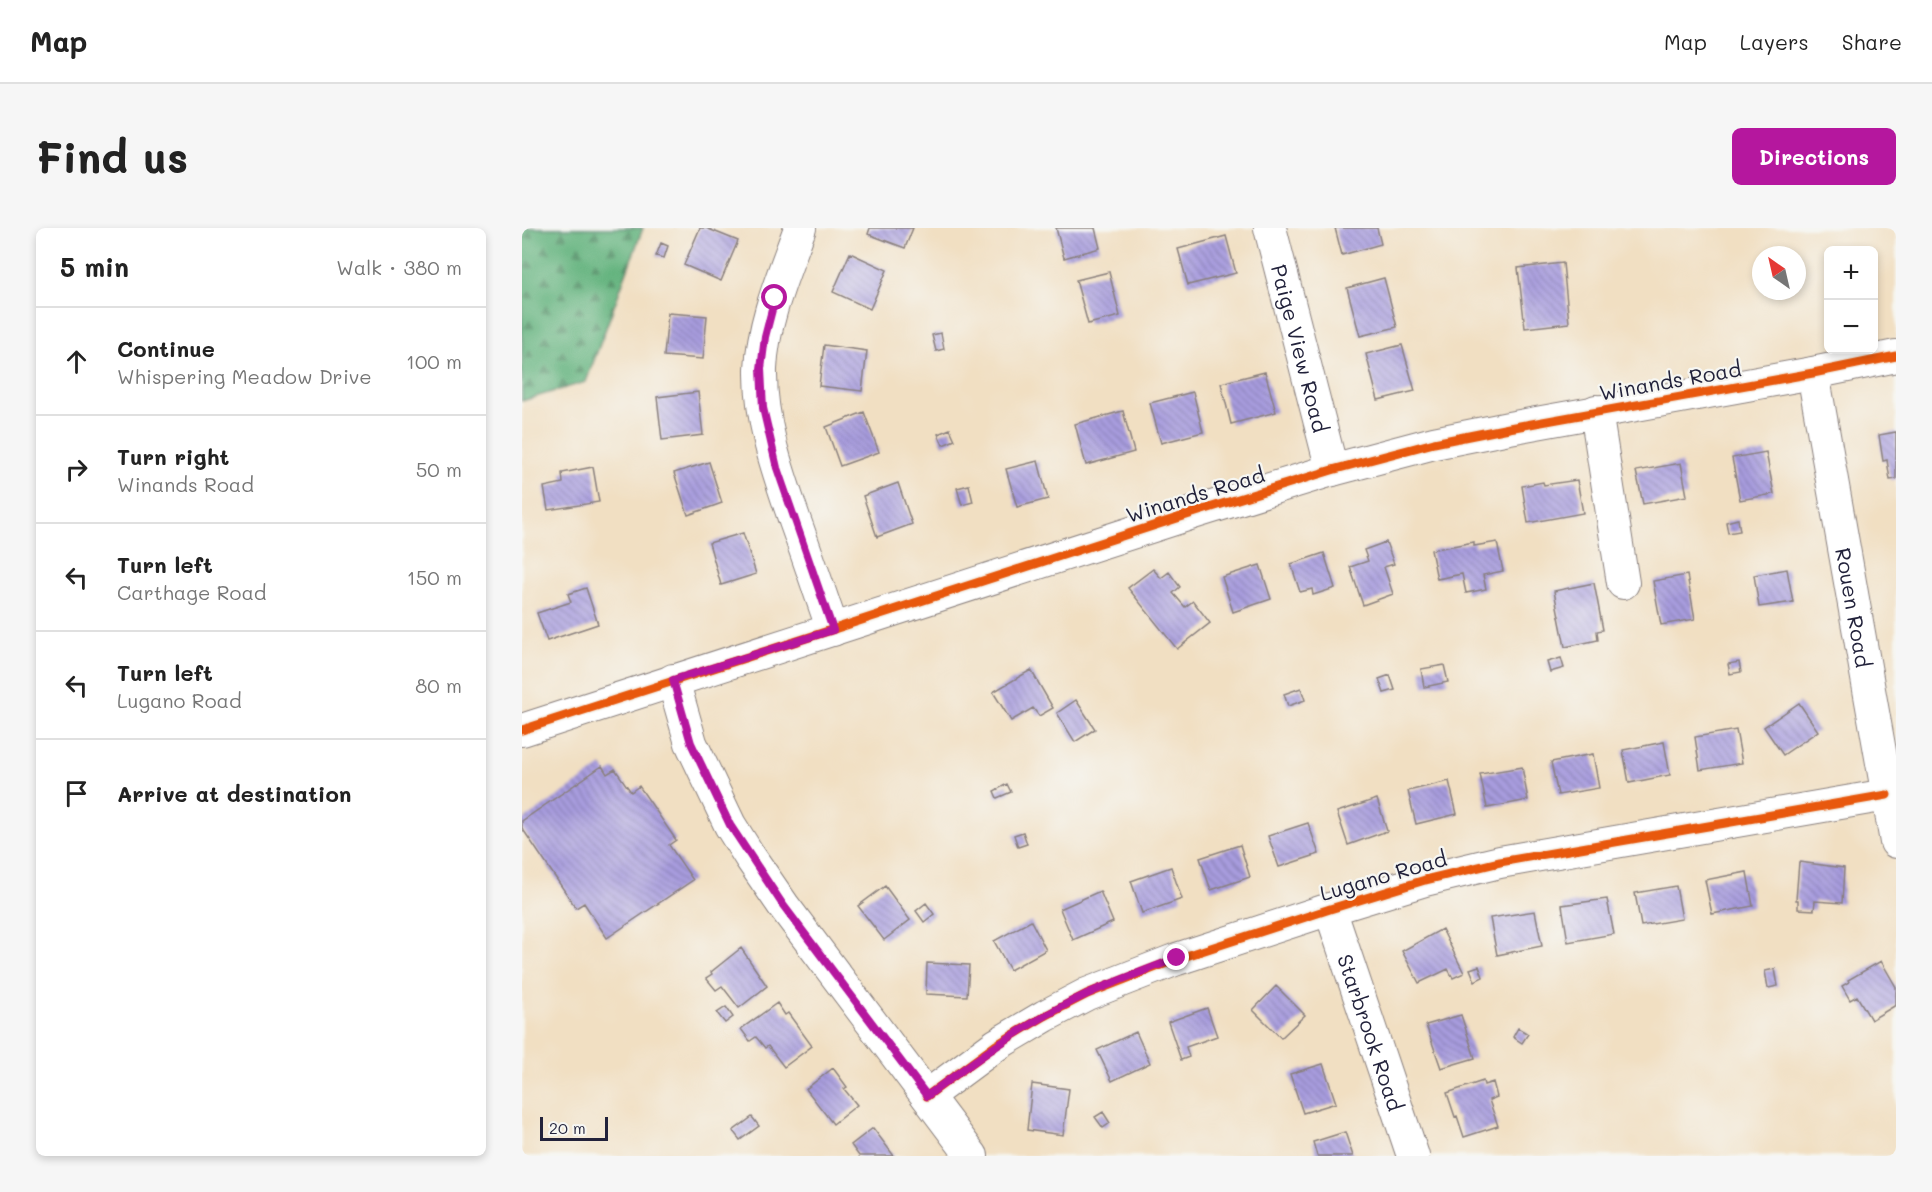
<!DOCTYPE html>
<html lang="en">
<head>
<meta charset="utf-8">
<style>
  :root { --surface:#fff; --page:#f6f6f6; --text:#222; --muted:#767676; --line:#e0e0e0; --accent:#b5179e }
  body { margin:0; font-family:Mali,sans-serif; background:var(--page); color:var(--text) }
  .controls { position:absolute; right:18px; top:18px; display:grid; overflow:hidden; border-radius:9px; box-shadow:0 3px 9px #0003 }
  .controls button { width:54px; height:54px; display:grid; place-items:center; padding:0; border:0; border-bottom:2px solid var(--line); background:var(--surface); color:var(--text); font:30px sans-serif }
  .compass { position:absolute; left:1230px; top:18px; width:54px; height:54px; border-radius:50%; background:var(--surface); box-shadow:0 3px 9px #0003; rotate:326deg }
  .scale { position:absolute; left:18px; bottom:15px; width:68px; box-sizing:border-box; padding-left:6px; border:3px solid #22223b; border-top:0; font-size:16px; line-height:21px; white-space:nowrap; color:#22223b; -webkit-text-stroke:4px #f6f6f2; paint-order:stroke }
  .stop { position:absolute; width:18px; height:18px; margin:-14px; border:4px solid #b5179e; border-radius:50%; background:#fff }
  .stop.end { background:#b5179e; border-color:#fff; box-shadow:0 2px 6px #0008 }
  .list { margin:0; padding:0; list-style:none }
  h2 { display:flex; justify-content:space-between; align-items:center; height:78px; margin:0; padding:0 24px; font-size:26px }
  h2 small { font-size:20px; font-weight:400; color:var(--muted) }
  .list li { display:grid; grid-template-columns:39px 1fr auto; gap:18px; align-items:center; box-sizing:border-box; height:108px; padding:0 24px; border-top:2px solid var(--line) }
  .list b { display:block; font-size:22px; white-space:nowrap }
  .list p { margin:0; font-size:20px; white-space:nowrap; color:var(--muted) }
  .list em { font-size:20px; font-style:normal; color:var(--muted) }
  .icon { flex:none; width:33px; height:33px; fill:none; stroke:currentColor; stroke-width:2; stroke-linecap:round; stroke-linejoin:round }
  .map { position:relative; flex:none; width:1374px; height:928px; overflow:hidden; border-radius:9px }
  header { display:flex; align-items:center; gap:36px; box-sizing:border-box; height:84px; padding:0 30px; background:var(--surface); border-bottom:2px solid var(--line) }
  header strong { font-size:28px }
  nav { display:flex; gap:33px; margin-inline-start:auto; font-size:21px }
  .intro { display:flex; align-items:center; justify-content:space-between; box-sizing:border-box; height:144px; padding:0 36px }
  h1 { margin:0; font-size:42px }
  .button { padding:15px 27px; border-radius:9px; background:var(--accent); color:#fff; font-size:21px; font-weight:700 }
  main { display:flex; gap:36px; padding:0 36px }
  aside { flex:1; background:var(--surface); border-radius:9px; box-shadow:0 3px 9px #0003 }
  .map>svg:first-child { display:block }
</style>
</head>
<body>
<header>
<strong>Map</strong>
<nav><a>Map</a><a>Layers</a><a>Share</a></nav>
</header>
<div class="intro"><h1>Find us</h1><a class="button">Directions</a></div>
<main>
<aside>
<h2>5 min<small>Walk · 380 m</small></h2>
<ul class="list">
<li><svg class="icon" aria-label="ahead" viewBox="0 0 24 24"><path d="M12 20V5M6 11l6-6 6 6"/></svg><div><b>Continue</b><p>Whispering Meadow Drive</p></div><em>100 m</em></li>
<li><svg class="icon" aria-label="right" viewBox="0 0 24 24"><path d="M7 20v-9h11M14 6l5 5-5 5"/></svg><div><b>Turn right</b><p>Winands Road</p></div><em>50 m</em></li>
<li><svg class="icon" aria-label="left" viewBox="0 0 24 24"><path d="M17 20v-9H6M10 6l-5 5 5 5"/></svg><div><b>Turn left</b><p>Carthage Road</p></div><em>150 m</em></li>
<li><svg class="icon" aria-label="left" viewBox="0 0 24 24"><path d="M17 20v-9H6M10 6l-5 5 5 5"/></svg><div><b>Turn left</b><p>Lugano Road</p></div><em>80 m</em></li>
<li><svg class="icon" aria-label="arrive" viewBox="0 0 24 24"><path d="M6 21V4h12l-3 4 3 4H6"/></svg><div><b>Arrive at destination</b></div></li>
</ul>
</aside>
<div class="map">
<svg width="1374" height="928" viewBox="0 0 1374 928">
  <defs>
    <pattern id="forest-firs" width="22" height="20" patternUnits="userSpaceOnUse" patternTransform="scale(1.5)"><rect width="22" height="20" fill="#64b37e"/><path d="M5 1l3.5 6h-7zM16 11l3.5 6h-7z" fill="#529168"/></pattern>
    <pattern id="building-back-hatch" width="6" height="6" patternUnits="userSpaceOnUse" patternTransform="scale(1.5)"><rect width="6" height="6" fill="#a89cde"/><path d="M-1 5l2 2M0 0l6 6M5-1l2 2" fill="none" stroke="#887fb5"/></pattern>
  </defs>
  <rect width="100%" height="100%" fill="#f6f6f2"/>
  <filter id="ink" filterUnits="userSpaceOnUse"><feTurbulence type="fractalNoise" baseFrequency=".0167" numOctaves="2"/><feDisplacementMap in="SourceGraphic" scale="12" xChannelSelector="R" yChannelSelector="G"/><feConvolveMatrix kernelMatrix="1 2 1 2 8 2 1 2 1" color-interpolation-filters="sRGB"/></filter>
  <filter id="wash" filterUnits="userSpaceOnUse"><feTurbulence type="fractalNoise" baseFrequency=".008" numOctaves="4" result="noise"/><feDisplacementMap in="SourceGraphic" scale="24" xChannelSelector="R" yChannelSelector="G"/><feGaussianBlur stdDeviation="1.35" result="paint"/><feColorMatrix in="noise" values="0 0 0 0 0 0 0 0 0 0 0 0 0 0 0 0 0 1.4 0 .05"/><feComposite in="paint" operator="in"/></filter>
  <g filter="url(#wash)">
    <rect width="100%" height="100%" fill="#f1dfc2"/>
    <!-- forest -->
    <path fill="url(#forest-firs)" stroke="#436a5c" stroke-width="1.5" d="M 0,0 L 121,0 L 64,154 L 0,173 Z"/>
    <g id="blocks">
      <!-- building -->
      <path fill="url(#building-back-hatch)" d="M 178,0 L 184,0 L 216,13 L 199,53 L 162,37 Z
        M 348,0 L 391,0 L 383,20 L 346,6 Z
        M 534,0 L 573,0 L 578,20 L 542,30 Z
        M 813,0 L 855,0 L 859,16 L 820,27 Z
        M 704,8 L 714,45 L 666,57 L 656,21 Z
        M 139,15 L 146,18 L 142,30 L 134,28 Z
        M 328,25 L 365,42 L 348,81 L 311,64 Z
        M 1041,35 L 1047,95 L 1003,100 L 996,40 Z
        M 587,44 L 598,88 L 566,96 L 554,52 Z
        M 862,50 L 875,99 L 838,108 L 825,60 Z
        M 146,85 L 185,88 L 181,131 L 142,128 Z
        M 419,105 L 422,121 L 414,123 L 410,107 Z
        M 302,117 L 345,123 L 340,163 L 297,158 Z
        M 880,117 L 893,163 L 856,172 L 844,126 Z
        M 743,144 L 754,184 L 709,196 L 699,155 Z
        M 176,164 L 181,207 L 140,212 L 135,169 Z
        M 671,164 L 681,204 L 639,215 L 628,175 Z
        M 601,183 L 612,224 L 564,237 L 553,196 Z
        M 342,184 L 357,224 L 318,238 L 304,199 Z
        M 428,201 L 433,212 L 421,217 L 416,206 Z
        M 1374,204 L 1374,251 L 1368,252 L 1365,232 L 1361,233 L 1357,207 Z
        M 1244,224 L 1252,266 L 1218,272 L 1210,230 Z
        M 516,233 L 526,271 L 495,279 L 484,241 Z
        M 187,234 L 200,275 L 166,287 L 152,245 Z
        M 1159,235 L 1165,268 L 1121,276 L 1114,243 Z
        M 71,239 L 77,274 L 26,282 L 22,259 L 41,255 L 40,245 Z
        M 1055,252 L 1061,285 L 1006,295 L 1000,258 L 1021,254 L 1022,257 Z
        M 376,255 L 390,296 L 355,309 L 341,268 Z
        M 447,257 L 451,274 L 440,277 L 435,260 Z
        M 1216,291 L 1218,303 L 1206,305 L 1204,294 Z
        M 221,305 L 234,346 L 199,357 L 187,315 Z
        M 864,314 L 872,336 L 862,339 L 871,366 L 841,377 L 828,339 L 846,333 L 842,322 Z
        M 952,314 L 952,318 L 975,314 L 981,343 L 961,347 L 964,361 L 944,365 L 940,346 L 915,351 L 909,322 Z
        M 802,325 L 813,360 L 791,367 L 790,361 L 778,364 L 769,336 Z
        M 738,337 L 749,371 L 711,384 L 700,349 Z
        M 631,341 L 639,350 L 647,344 L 658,359 L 651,365 L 663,379 L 671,373 L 688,395 L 655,421 L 606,360 Z
        M 1265,341 L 1271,374 L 1237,379 L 1232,347 Z
        M 1165,347 L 1173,391 L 1139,397 L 1131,353 Z
        M 1072,355 L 1081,402 L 1075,403 L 1076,412 L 1043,419 L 1032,363 Z
        M 64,360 L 76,396 L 25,413 L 15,385 L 49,374 L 46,366 Z
        M 1039,430 L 1042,440 L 1028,444 L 1025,434 Z
        M 1217,434 L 1219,444 L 1208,446 L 1206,436 Z
        M 922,437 L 926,454 L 902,459 L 899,441 Z
        M 509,442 L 531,480 L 517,488 L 511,480 L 489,493 L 471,464 Z
        M 868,447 L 873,462 L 862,465 L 857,451 Z
        M 779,460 L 783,472 L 766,478 L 762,466 Z
        M 554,472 L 573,501 L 553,514 L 535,485 Z
        M 1277,475 L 1296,503 L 1261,527 L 1242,499 Z
        M 1214,502 L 1220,535 L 1178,542 L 1173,509 Z
        M 1142,514 L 1148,547 L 1107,555 L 1101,522 Z
        M 1071,526 L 1077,560 L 1036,567 L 1029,534 Z
        M 80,538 L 85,546 L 93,541 L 109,564 L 117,558 L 154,612 L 147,617 L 171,652 L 85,710 L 62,675 L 54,680 L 0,600 L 0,593 Z
        M 1000,539 L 1006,572 L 965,580 L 958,546 Z
        M 927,553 L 935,586 L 894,596 L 886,563 Z
        M 485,556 L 489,564 L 475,570 L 472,563 Z
        M 855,571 L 865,603 L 826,617 L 815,584 Z
        M 786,595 L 797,626 L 757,639 L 746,608 Z
        M 501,604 L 505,616 L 496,619 L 492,607 Z
        M 718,617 L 728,649 L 689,662 L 678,630 Z
        M 1277,634 L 1322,640 L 1320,675 L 1293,673 L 1292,682 L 1276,681 L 1276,672 L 1274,672 Z
        M 649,639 L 660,671 L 620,685 L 609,653 Z
        M 1225,644 L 1231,678 L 1190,686 L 1183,652 Z
        M 363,658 L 388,692 L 362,712 L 336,678 Z
        M 1154,658 L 1160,691 L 1119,698 L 1113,665 Z
        M 578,663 L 591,694 L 551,712 L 538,681 Z
        M 1085,671 L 1092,706 L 1046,714 L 1040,677 Z
        M 404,675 L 412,686 L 402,694 L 394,683 Z
        M 1013,683 L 1020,718 L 975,727 L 968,690 Z
        M 509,693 L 524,722 L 488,742 L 472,713 Z
        M 920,701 L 942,745 L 931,750 L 926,741 L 897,755 L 880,723 Z
        M 219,720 L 245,758 L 217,780 L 200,758 L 194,762 L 184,750 L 190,746 L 189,744 Z
        M 1359,733 L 1374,759 L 1374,777 L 1349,792 L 1335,768 L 1328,772 L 1320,758 L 1327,754 L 1326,752 Z
        M 405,735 L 447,737 L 445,768 L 404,766 Z
        M 957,738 L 961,749 L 953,753 L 948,741 Z
        M 1253,741 L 1256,758 L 1246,760 L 1243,743 Z
        M 754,758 L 783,787 L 759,810 L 731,782 Z
        M 255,775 L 263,787 L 266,785 L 290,818 L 262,839 L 246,818 L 243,820 L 234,809 L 228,813 L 219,801 Z
        M 204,779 L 211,789 L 203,795 L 195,785 Z
        M 685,780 L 695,808 L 664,819 L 667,829 L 659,832 L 646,794 Z
        M 939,787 L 953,830 L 919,840 L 904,797 Z
        M 996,800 L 1006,806 L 1000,815 L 991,809 Z
        M 614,804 L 628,835 L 590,853 L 575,822 Z
        M 801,836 L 814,875 L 781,885 L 768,846 Z
        M 311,840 L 325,859 L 322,861 L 335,877 L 311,896 L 284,861 Z
        M 961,853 L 962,857 L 971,854 L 975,869 L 967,872 L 976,898 L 942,909 L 935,888 L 933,889 L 925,865 Z
        M 510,856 L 547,861 L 541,907 L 505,902 Z
        M 581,884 L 588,895 L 581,900 L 573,889 Z
        M 230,889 L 237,898 L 218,912 L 211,903 Z
        M 351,900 L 372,928 L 337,928 L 329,917 Z
        M 823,904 L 831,928 L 795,928 L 791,914 Z"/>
    </g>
  </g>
  <g filter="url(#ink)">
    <use href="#blocks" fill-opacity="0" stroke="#8a807e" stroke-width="1.5"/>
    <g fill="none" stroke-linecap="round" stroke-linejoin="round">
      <!-- minor casing -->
      <g stroke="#8a807e" stroke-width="34">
        <g id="minor">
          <path d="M 278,0 C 262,45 241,92 239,141 C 238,194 256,244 273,293 C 286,329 298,365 311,402"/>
          <path id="s1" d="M 748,0 L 810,242"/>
          <path id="s2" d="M 1291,145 L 1374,614"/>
          <path d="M 1074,183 L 1101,355"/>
          <path d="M 151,452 L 169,515 L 208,597 L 228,629 L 261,677 L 450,928"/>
          <path d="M 0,502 L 674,284 L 810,242 L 912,215 L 987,200 L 1291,145 L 1374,128"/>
          <path id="s3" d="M 808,681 L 891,928"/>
          <path d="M 405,868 L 474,817 L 523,788 L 565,766 L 655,731 L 808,681 L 903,652 L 978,634 L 1365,567"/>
        </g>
      </g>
      <!-- minor -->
      <use href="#minor" stroke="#fff" stroke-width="32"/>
      <!-- cycleway casing -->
      <g stroke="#f6f6f2" stroke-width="13">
        <path id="cycleway" d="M 0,502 L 674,284 L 810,242 L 912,215 L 987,200 L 1291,145 L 1374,128
          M 405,868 L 474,817 L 523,788 L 565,766 L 655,731 L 808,681 L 903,652 L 978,634 L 1365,567"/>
      </g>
      <!-- cycleway -->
      <use href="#cycleway" stroke="#e8590c" stroke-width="9"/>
    </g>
  </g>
  <g fill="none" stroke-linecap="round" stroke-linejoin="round" filter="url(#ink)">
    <!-- route -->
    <path stroke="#b5179e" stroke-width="8" d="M 253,70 L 243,109 L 239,141 L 241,180 L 255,240 L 311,402 L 151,452 L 169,515 L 208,597 L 261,677 L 405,868 C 456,830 507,793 565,766 C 594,753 625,742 655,730"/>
  </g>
  <g text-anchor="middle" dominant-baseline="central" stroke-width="4.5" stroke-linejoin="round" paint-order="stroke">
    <!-- street labels -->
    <g font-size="21" fill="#22223b" stroke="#f6f6f2">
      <text stroke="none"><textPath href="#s1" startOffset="124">Paige View Road</textPath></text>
      <text transform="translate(1148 152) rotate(-10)">Winands Road</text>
      <text transform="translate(673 266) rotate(-17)">Winands Road</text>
      <text stroke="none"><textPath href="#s2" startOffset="238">Rouen Road</textPath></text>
      <text transform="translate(861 647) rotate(-16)">Lugano Road</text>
      <text stroke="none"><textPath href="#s3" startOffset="130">Starbrook Road</textPath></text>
    </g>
  </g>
</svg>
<div class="controls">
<button>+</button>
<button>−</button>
</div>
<svg class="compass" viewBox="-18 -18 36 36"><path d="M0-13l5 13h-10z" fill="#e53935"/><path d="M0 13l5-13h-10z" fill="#767676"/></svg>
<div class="scale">20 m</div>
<div class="stop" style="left:253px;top:70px"></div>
<div class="stop end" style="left:655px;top:730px"></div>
</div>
</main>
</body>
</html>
